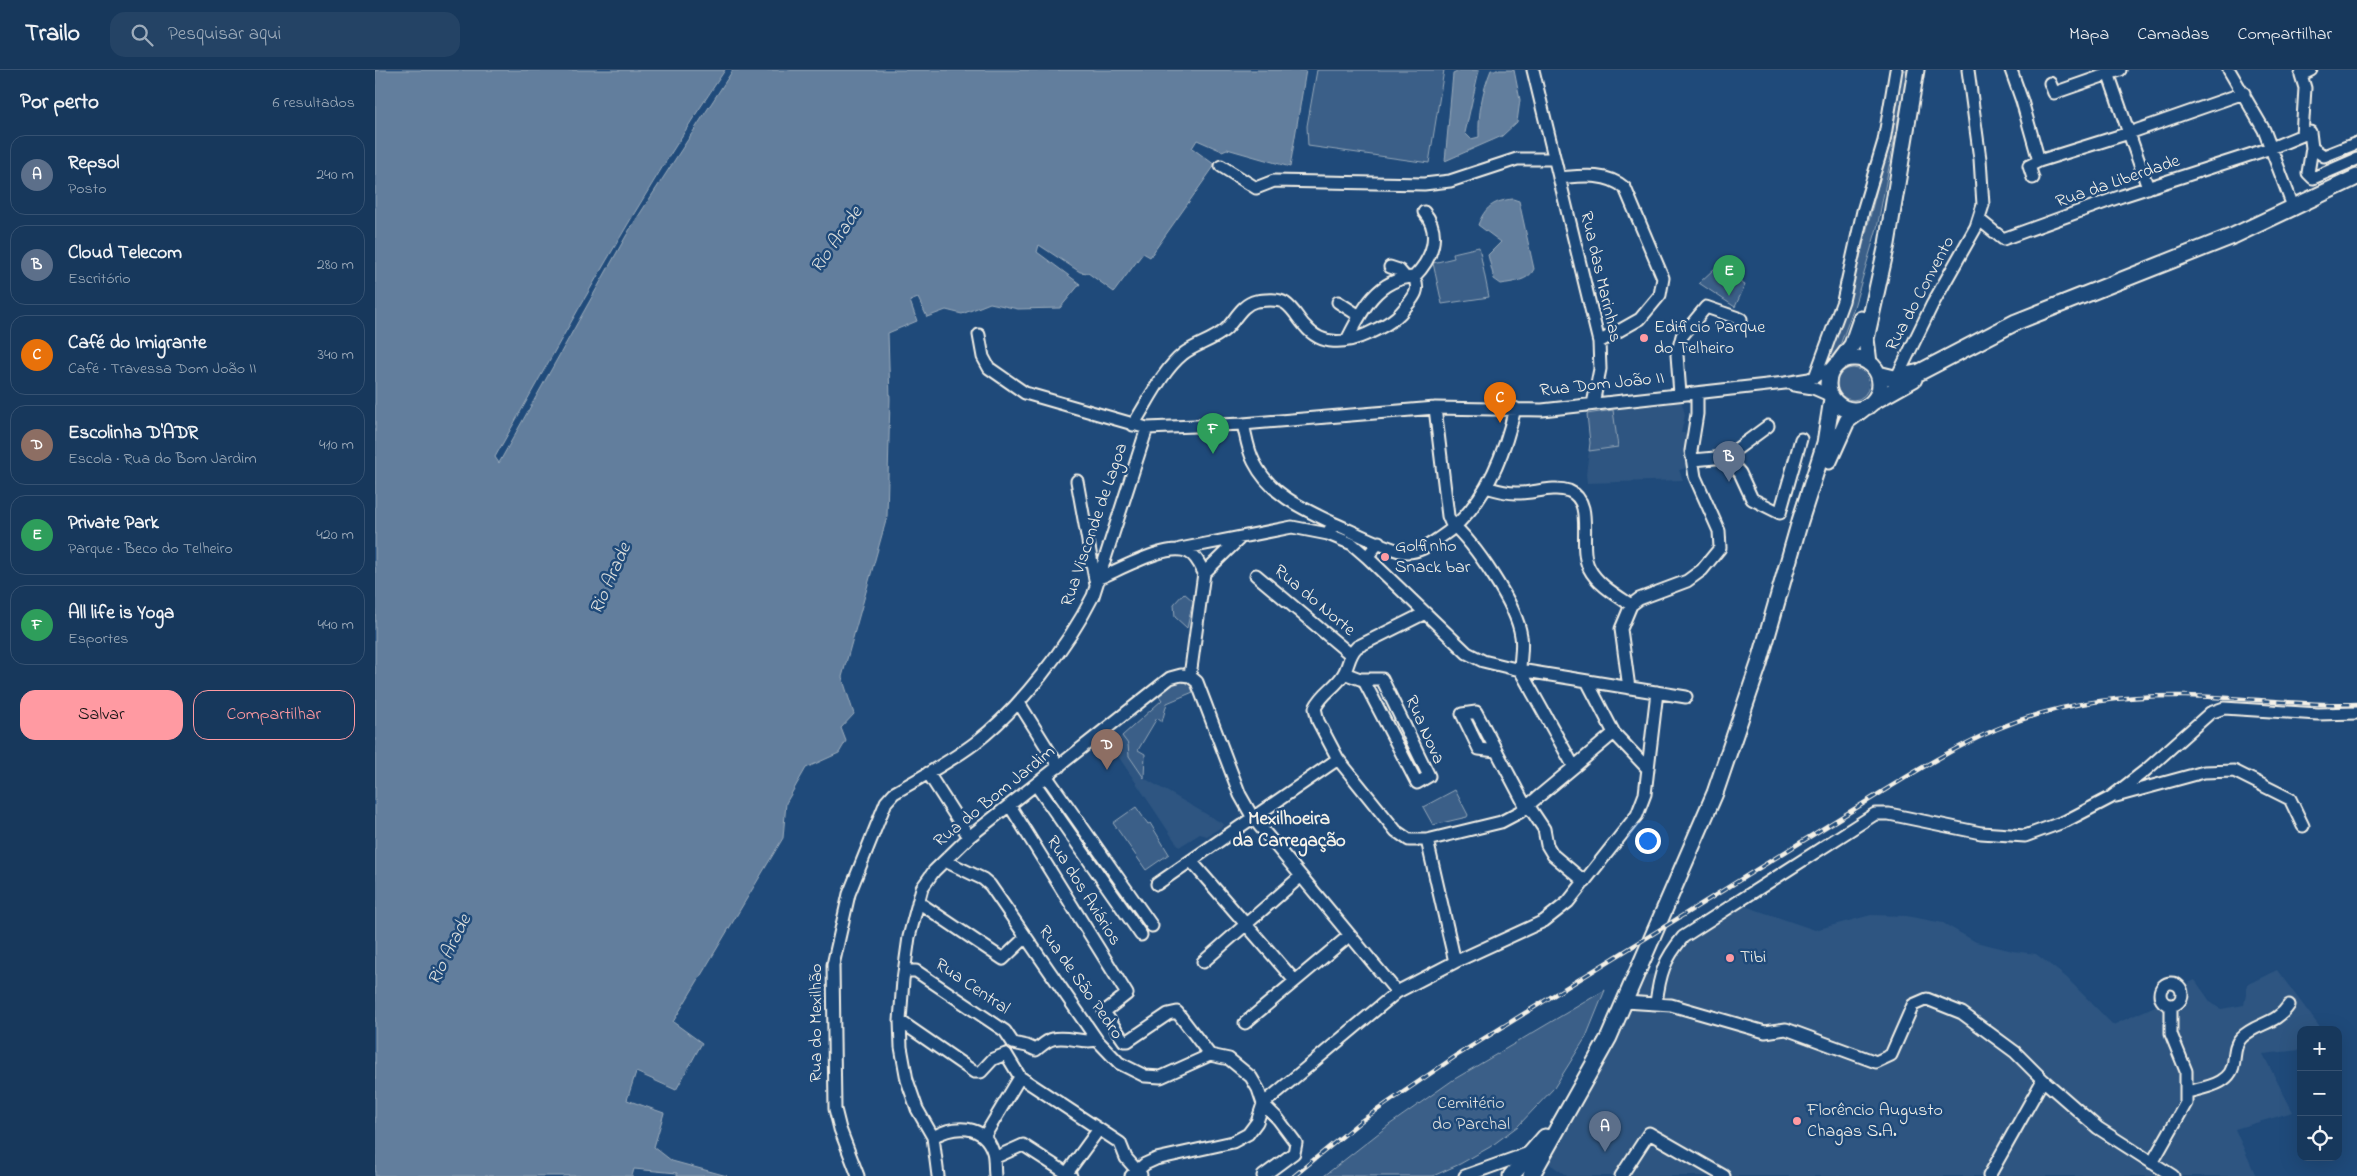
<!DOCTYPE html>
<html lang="pt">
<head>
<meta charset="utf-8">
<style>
  :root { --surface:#17385c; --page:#244365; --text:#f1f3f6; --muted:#9eacbb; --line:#365272; --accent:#ff9aa2 }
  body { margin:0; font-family:"Indie Flower",sans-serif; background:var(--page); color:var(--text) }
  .controls { position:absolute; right:15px; bottom:15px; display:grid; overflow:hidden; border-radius:10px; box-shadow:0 5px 20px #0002 }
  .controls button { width:45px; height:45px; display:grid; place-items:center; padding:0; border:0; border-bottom:1px solid var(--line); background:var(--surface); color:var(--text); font:25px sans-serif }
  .you { position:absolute; left:1272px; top:770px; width:18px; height:18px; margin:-12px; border:4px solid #fff; border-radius:50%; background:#1a73e8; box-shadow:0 0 0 8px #1a73e833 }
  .badge { display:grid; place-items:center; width:32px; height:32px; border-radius:50%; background:var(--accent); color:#fff; font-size:16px; font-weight:700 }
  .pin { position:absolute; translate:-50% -41px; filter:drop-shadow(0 1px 2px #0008) }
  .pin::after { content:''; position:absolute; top:26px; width:18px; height:15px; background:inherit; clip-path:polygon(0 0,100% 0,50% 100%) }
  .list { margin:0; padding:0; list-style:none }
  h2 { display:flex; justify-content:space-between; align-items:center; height:65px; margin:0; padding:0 20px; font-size:21px }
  h2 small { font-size:16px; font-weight:400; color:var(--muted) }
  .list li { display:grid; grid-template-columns:32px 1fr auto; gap:15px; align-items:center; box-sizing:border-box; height:80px; margin:0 10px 10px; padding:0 10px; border:1px solid var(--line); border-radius:15px }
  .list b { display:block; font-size:19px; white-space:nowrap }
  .list p { margin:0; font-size:16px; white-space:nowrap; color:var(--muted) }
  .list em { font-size:16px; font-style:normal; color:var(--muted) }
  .actions { display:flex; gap:10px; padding:15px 20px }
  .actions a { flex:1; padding:11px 0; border:1px solid var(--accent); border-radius:15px; text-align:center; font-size:18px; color:var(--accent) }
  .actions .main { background:var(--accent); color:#111 }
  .icon { flex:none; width:28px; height:28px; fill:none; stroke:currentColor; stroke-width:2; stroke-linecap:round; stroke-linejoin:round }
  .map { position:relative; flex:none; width:1982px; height:1106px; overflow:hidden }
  header { display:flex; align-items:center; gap:30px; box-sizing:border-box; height:70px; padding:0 25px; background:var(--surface); border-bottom:1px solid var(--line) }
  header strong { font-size:24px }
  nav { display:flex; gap:28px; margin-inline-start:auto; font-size:18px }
  .search { width:350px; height:45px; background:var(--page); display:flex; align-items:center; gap:12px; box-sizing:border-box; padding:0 18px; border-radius:15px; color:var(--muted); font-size:19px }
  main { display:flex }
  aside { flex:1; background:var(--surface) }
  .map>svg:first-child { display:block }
</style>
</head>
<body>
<header>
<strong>Trailo</strong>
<div class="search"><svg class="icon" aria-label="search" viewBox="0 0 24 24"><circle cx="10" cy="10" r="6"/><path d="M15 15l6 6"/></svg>Pesquisar aqui</div>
<nav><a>Mapa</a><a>Camadas</a><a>Compartilhar</a></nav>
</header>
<main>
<aside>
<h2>Por perto<small>6 resultados</small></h2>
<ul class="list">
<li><span class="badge" style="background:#5c6f8a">A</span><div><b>Repsol</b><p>Posto</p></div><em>240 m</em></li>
<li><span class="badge" style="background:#5c6f8a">B</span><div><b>Cloud Telecom</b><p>Escritório</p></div><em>280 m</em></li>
<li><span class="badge" style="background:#e8710a">C</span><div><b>Café do Imigrante</b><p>Café · Travessa Dom João II</p></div><em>340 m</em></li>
<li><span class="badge" style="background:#8d6e63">D</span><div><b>Escolinha D'ADR</b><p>Escola · Rua do Bom Jardim</p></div><em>410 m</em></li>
<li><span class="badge" style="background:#2e9e5b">E</span><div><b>Private Park</b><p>Parque · Beco do Telheiro</p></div><em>420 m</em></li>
<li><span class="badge" style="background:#2e9e5b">F</span><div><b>All life is Yoga</b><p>Esportes</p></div><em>440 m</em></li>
</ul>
<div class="actions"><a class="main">Salvar</a><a>Compartilhar</a></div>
</aside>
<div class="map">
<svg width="1982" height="1106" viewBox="0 0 1982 1106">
  <rect width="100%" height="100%" fill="#1f4a7a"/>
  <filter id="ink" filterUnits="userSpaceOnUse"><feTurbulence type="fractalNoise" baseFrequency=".02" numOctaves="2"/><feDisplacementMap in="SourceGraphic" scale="10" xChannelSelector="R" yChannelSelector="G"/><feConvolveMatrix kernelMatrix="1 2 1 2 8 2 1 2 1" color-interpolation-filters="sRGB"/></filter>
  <g filter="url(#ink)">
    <!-- built -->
    <path fill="#2d5581" d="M 1306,329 L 1310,345 L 1306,363 L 1312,363 L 1309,381 L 1311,398 L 1304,400 L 1308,410 L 1212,413 L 1211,404 L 1215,373 L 1212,344 Z
      M 747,666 L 753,674 L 754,686 L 769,708 L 850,755 L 832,766 L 825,764 L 804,777 L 735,674 Z
      M 1365,830 L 1370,836 L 1440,860 L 1496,845 L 1532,846 L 1568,853 L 1601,872 L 1638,881 L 1661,884 L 1691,907 L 1738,955 L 1789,932 L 1805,917 L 1820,910 L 1837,934 L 1846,939 L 1869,935 L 1873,914 L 1902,900 L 1947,960 L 1926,960 L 1926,980 L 1888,984 L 1918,1042 L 1860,1059 L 1881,1106 L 1192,1106 L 1166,1088 L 1261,907 L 1285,903 L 1299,878 Z"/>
    <!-- green -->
    <path fill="#3a5f88" stroke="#97a8b8" d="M 942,0 L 1069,0 L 1054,93 L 933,76 L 932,56 Z
      M 1527,0 L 1533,0 L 1502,158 L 1479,237 L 1464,278 L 1449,296 L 1483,195 L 1508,95 Z
      M 1104,177 L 1114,227 L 1067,234 L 1058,193 L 1079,188 L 1078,183 Z
      M 1340,198 L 1370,215 L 1360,237 L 1324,213 Z
      M1462 314a16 16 0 1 1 32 0a16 16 0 1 1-32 0Z
      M 1238,340 L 1243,377 L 1214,381 L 1215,373 L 1212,344 Z
      M 809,523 L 818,531 L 812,558 L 800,547 L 799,534 Z
      M 804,610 L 815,615 L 818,622 L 792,633 L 787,652 L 782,648 L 763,680 L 770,684 L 769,708 L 754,686 L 753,674 L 747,666 L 787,630 L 783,625 L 797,613 Z
      M 1080,720 L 1093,745 L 1092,747 L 1058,755 L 1048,737 Z
      M 761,737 L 773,754 L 775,753 L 794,784 L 771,800 L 738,753 Z
      M 1230,920 L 1211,967 L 1179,1018 L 1143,1056 L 1115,1077 L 1085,1094 L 1058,1106 L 949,1106 L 1014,1055 L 1078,1010 Z"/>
    <!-- water -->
    <path fill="#627e9d" stroke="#9cacbb" d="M 0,0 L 350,0 C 266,124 194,256 120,387 L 124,393 L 255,159 L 358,0 L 931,0 L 915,97 L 852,79 L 847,81 L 822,70 L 817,78 L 840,95 L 775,187 L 768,183 L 739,222 L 713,203 L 705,202 L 664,175 L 662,182 L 705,214 L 685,238 L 643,239 L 615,233 L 587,244 L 571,240 L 552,247 L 543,228 L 535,231 L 542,251 L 513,263 L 515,329 L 512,447 L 467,607 L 479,644 L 466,658 L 471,671 L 464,683 L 431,698 L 411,733 L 408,768 L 298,952 L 327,973 L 301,1020 L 261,1002 L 252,1030 L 289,1043 L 279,1077 L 297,1091 L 352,1106 L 302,1106 L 302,1103 L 259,1099 L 257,1106 L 0,1106 Z
      M 1086,0 L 1104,0 L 1090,63 L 1096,69 L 1104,67 C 1103,44 1107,22 1116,0 L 1139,0 L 1145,30 L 1142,52 L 1127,66 L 1070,91 L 1078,4 Z
      M 1138,129 L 1144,131 L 1159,199 C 1154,211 1137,212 1126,214 L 1119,209 L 1113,185 L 1126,172 L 1103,155 C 1110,137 1118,131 1138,129 Z"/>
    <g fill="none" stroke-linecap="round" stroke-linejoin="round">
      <!-- minor casing -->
      <g stroke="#f4f1e8" stroke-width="15">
        <path id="minor" d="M 1158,0 L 1224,272 L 1225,299 L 1218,334
          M 1636,0 L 1647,31 L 1664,91 L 1754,63 L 1869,23
          M 1732,0 L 1773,118
          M 1854,0 L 1889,60 L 1919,139
          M 1675,13 L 1679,23 L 1745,0
          M 1927,65 L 1930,18 L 1926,5 L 1936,0
          M 1937,78 L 1949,86 L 1982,73
          M 846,96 L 881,118 L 899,111 L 1049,114 L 1075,111 L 1142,89 L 1179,89
          M 1184,108 C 1206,106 1232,102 1250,118 L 1288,208 L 1285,225 L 1265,249 L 1224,272
          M 1658,108 L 1654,96 L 1664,91
          M 1607,152 L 1628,169 L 1747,126 L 1896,78 L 1935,62 L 1937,78 L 1933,103 L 1938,108 L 1982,89
          M 1015,197 L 1024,200 L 1030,207
          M 1039,207 C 1057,189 1067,163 1049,142
          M 963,232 L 983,245
          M 604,265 L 608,287 L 614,298 L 650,323 L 772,358 L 868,354 L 1060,338 L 1167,340 L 1410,313 L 1434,309 L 1458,298
          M 1440,307 L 1468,231 L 1488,141 L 1509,71 L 1521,0
          M 1523,313 L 1522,307 L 1557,235 L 1601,157 L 1608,135 L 1605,89 L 1593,0
          M 1419,315 L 1438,318 L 1454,325
          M 1305,324 L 1302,285 L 1307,266 L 1331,237 L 1366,249
          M 1060,338 L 1073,446 L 1076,453 C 1099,473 1142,535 1146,566 C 1148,577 1145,589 1145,600
          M 868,354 C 871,366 873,381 879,392 C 895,424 926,438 958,453
          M 758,355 C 773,332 787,301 808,284 C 821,274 838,271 851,259 C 860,250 867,234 881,231 C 890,230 902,228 910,233 C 919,239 923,249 930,256 C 946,276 970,274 992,264 C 1005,258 1020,251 1029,239 C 1038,228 1046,221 1039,207 C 1002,208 986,242 972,270
          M 1351,387 L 1365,403 L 1377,429 L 1405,443 L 1426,369
          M 1318,390 L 1351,387 L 1393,356
          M 702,411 L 721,515
          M 1111,417 C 1121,420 1130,423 1141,423 C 1157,424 1178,415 1194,421 C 1221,432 1202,475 1214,498 C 1222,514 1241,525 1256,535
          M 1004,472 L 992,487 L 977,474 L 953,464 L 958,453 C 975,460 1016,482 1032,482 C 1044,482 1053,476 1063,469 C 1107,441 1129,387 1140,338
          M 805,479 L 917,457 L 953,464
          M 992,487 L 1092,583 L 1108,591 L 1145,600 L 1311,627
          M 829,503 L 864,469
          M 881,505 L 975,584
          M 724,508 C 744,500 793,472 813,482 C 821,485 825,495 829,503 L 815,606
          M 1050,543 L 982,577 C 973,586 974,596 968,605 C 960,618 948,622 940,638 L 943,651 L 963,689 L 1021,761 L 1034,770 L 1052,770 L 1080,892
          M 969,603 L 985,609 L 1007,609 L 1054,706 L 1042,713 L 988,609
          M 815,606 L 822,612 L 865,725 L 878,748 L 1022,922 L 888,1034 L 903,1049 L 921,1073 L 919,1083 L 888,1106
          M 1254,618 L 1246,559 L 1256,535 L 1264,529 L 1312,511 L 1327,500 L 1345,478 L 1344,461 L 1320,407 L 1316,381 L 1322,344 L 1322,323
          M 644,633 L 684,697
          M 1239,663 L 1273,699
          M 1121,681 L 1104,679 L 1087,644 L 1101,642 L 1151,737
          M 1199,697 L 1239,663 L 1212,611
          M 553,703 L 594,767
          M 672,707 L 777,856
          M 661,715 L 766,865
          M 1741,726 L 1829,702 L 1859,701 L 1915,729 L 1928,756
          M 1153,735 L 1169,759 L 1172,775 L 1178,785 L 1210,812
          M 635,736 L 752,924 L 729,942 L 749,971 L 753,971 L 793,944 L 802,942 L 835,985
          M 1052,770 L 1126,752 L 1145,742 L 1199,697 L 1145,600
          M 570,791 L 608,809 L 615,815 L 722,970 L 744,993 L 770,1006 L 786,1007 L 835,985 L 854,989 L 876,1007 L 883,1019 L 888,1034 L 882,1052 L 873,1064 L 858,1072 L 781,1089 L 770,1094 L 756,1106
          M 816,791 L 920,911
          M 782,814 L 963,689
          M 543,832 L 628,889 L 651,867
          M 828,892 L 926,806
          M 530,901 L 541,901 L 584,930 L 630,961 L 638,973
          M1785 924a11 11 0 1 1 22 0a11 11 0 1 1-22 0Z
          M 1022,922 L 1080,892 L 1169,851 L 1193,832 L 1262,745 L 1270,724 L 1282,622
          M 1250,932 L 1296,935 L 1390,962 L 1411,959 L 1501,992 L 1516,985 L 1538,935 L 1552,929 L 1587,943 L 1640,982 L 1668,1010 L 1723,1058 L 1798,1106
          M 1281,933 C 1285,903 1289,890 1308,867 L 1500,744 L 1514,744 L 1606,763 L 1650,766 L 1691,751 L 1735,728 L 1771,700 L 1835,643 L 1849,638 L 1943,644 L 1982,643
          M 525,951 L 599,1002 L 606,1002 L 618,989 L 631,984
          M 870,953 L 975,865
          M 638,973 L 652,976 L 661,980 C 666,976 672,970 678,969 C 692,965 707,974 722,970
          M 631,984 L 645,1007 L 745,1073 L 751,1088 L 766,1105
          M 1812,1022 C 1832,1017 1858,1014 1859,990 C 1860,982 1860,974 1866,968 C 1880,953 1901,955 1914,935
          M 558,1067 C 579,1055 609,1053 618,1082 C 620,1089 619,1098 620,1106
          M 609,1067 L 645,1007
          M 619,1088 L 648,1075 L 696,1106
          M 1777,1093 L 1811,1033 L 1811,1001 L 1796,964 L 1796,935
          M 692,1103 L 724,1059
          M 483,1106 L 465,1059 L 460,1039 L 458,895 L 474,824 L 511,732 L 519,723 C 546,707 575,692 600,673 C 644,639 693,576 718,526 L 772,358
          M 563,1106 L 558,1067 L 542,1039 L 532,1010 L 526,977 L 525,951 L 528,910 L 534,867 L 547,818 L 559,801 L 594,767 L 795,608 L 806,605 L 815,606
          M 1090,1106 L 1154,1083
          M 1246,1106 L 1274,1063 L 1349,1106
          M 1614,1106 L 1668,1010"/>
      </g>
      <!-- major casing -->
      <g stroke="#f4f1e8" stroke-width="19">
        <path id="major" d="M1453 314a26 26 0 1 1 52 0a26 26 0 1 1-52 0Z
          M 1465,291 L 1477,275 L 1486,249
          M 1494,293 L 1491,269 L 1512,174 L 1541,0
          M 1503,304 L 1519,308 L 1545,302 L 1641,252 L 1858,166 L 1982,107
          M 1498,332 L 1539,309
          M 1454,391 L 1472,351 L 1488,339
          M 1136,1106 L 1170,1067
          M 1156,1106 L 1234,967 L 1340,723 L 1384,594 L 1425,451 L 1450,373 L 1457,329"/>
      </g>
      <!-- minor -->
      <use href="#minor" stroke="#1f4a7a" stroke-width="11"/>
      <!-- major -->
      <use href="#major" stroke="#1f4a7a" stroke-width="15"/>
      <!-- rail casing -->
      <g stroke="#f4f1e8" stroke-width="4.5">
        <path id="rail" d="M 919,1106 L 986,1051 L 1084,984 L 1502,725 C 1541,701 1580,677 1622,659 C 1682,633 1747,625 1811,626 C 1868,627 1925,636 1982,634"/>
      </g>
      <!-- rail -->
      <use href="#rail" stroke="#1f4a7a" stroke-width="2.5" stroke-dasharray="8" stroke-linecap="butt"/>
    </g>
  </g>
  <!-- markers -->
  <g fill="#ff9aa2" stroke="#1f4a7a" stroke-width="2">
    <circle cx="1269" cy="268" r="5"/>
    <circle cx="1010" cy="487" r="5"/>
    <circle cx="1355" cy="888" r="5"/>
    <circle cx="1422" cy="1051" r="5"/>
  </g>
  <g text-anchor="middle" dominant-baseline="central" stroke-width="5" stroke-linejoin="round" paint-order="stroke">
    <!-- street labels -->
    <g font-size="18" fill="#f4f1e8" stroke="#1f4a7a">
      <text transform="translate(1743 112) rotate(-19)">Rua da Liberdade</text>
      <text transform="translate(1225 207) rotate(77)">Rua das Marinhas</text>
      <text transform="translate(1546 224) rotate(-62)">Rua do Convento</text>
      <text transform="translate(1227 315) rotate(-6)">Rua Dom João II</text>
      <text transform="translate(720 455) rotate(-71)">Rua Visconde de Lagoa</text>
      <text transform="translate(939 531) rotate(40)">Rua do Norte</text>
      <text transform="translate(1049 660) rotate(66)">Rua Nova</text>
      <text transform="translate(620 727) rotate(-39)">Rua do Bom Jardim</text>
      <text transform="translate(708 821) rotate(58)">Rua dos Aviários</text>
      <text transform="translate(705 913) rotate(55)">Rua de São Pedro</text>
      <text transform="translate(597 917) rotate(34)">Rua Central</text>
      <text transform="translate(442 953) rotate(-90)">Rua do Mexilhão</text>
    </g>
    <!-- poi labels -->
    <g font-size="18" fill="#f4f1e8" stroke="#1f4a7a" text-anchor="start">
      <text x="1279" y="258">Edificio Parque<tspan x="1279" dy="21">do Telheiro</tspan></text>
      <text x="1020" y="477">Golfinho<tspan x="1020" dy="21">Snack bar</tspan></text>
      <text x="1365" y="888">Tibi</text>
      <text x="1432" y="1041">Florêncio Augusto<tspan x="1432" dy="21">Chagas S.A.</tspan></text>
    </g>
    <!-- park labels -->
    <g font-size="18" fill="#e1e2de" stroke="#1f4a7a">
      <text x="1096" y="1034">Cemitério<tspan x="1096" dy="21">do Parchal</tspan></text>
    </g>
    <!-- water labels -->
    <g font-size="19" font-style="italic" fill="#dee0dd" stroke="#1f4a7a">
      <text transform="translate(462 170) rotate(-55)">Rio Arade</text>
      <text transform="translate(236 509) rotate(-66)">Rio Arade</text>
      <text transform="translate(75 880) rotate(-64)">Rio Arade</text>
    </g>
    <!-- neighbourhood labels -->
    <g font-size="19" font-weight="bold" fill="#f4f1e8" stroke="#1f4a7a">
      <text x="914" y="749">Mexilhoeira<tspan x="914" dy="22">da Carregação</tspan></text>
    </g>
  </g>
</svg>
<div class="controls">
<button>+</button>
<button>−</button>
<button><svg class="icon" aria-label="locate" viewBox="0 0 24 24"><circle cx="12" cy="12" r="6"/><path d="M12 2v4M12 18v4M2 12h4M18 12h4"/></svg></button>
</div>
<div class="you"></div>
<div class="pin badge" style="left:1230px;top:1082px;background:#5c6f8a">A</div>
<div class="pin badge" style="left:1354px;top:412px;background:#5c6f8a">B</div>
<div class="pin badge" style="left:1125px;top:353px;background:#e8710a">C</div>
<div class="pin badge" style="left:732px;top:700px;background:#8d6e63">D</div>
<div class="pin badge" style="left:1354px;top:226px;background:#2e9e5b">E</div>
<div class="pin badge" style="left:838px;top:384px;background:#2e9e5b">F</div>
</div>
</main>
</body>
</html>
